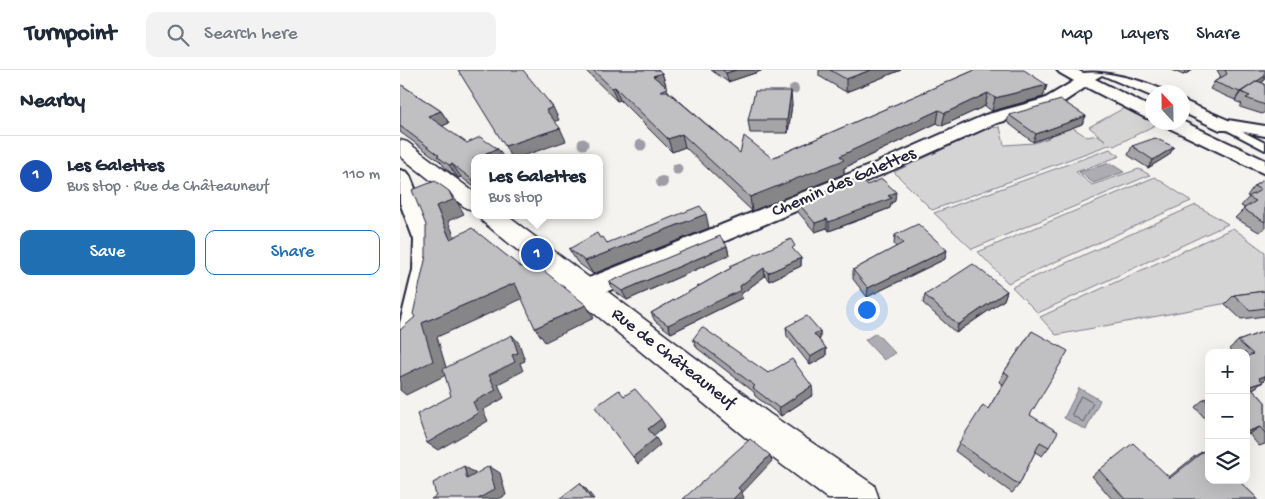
<!DOCTYPE html>
<html lang="en">
<head>
<meta charset="utf-8">
<style>
  :root { --surface:#fff; --page:#f2f2f3; --text:#1f2937; --muted:#747a83; --line:#e0e1e3; --accent:#1f6fb2 }
  body { margin:0; font-family:"Gochi Hand",sans-serif; background:var(--page); color:var(--text) }
  .controls { position:absolute; right:15px; bottom:15px; display:grid; overflow:hidden; border-radius:10px; box-shadow:0 5px 20px #0002 }
  .controls button { width:45px; height:45px; display:grid; place-items:center; padding:0; border:0; border-bottom:1px solid var(--line); background:var(--surface); color:var(--text); font:25px sans-serif }
  .compass { position:absolute; left:745px; top:15px; width:45px; height:45px; border-radius:50%; background:var(--surface); box-shadow:0 5px 20px #0002; rotate:338deg }
  .you { position:absolute; left:466px; top:239px; width:18px; height:18px; margin:-12px; border:4px solid #fff; border-radius:50%; background:#1a73e8; box-shadow:0 0 0 8px #1a73e833 }
  .badge { display:grid; place-items:center; width:32px; height:32px; border-radius:50%; background:var(--accent); color:#fff; font-size:16px; font-weight:700 }
  .pin { position:absolute; translate:-50% -50%; border:2px solid #fff; box-shadow:0 1px 5px #0006 }
  .popup { position:absolute; left:71px; top:84px; width:132px; height:65px; box-sizing:border-box; display:grid; place-content:center; border-radius:10px; background:var(--surface); filter:drop-shadow(0 1px 4px #0005); font-size:16px; white-space:nowrap; color:var(--muted) }
  .popup b { font-size:19px; color:var(--text) }
  .popup::after { content:''; position:absolute; left:50%; top:100%; margin-left:-10px; border:10px solid transparent; border-top-color:var(--surface) }
  .list { margin:0; padding:0; list-style:none }
  h2 { display:flex; justify-content:space-between; align-items:center; height:65px; margin:0; padding:0 20px; font-size:21px }
  h2 small { font-size:16px; font-weight:400; color:var(--muted) }
  .list li { display:grid; grid-template-columns:32px 1fr auto; gap:15px; align-items:center; box-sizing:border-box; height:80px; padding:0 20px; border-top:1px solid var(--line) }
  .list b { display:block; font-size:19px; white-space:nowrap }
  .list p { margin:0; font-size:16px; white-space:nowrap; color:var(--muted) }
  .list em { font-size:16px; font-style:normal; color:var(--muted) }
  .actions { display:flex; gap:10px; padding:15px 20px }
  .actions a { flex:1; padding:11px 0; border:1px solid var(--accent); border-radius:10px; text-align:center; font-size:18px; color:var(--accent) }
  .actions .main { background:var(--accent); color:#fff }
  .icon { flex:none; width:28px; height:28px; fill:none; stroke:currentColor; stroke-width:2; stroke-linecap:round; stroke-linejoin:round }
  .map { position:relative; flex:none; width:865px; height:429px; overflow:hidden }
  header { display:flex; align-items:center; gap:30px; box-sizing:border-box; height:70px; padding:0 25px; background:var(--surface); border-bottom:1px solid var(--line) }
  header strong { font-size:24px }
  nav { display:flex; gap:28px; margin-inline-start:auto; font-size:18px }
  .search { width:350px; height:45px; background:var(--page); display:flex; align-items:center; gap:12px; box-sizing:border-box; padding:0 18px; border-radius:10px; color:var(--muted); font-size:19px }
  main { display:flex }
  aside { flex:1; background:var(--surface) }
  .map>svg:first-child { display:block }
</style>
</head>
<body>
<header>
<strong>Turnpoint</strong>
<div class="search"><svg class="icon" aria-label="search" viewBox="0 0 24 24"><circle cx="10" cy="10" r="6"/><path d="M15 15l6 6"/></svg>Search here</div>
<nav><a>Map</a><a>Layers</a><a>Share</a></nav>
</header>
<main>
<aside>
<h2>Nearby<small></small></h2>
<ul class="list">
<li><span class="badge" style="background:#1a4fb4">1</span><div><b>Les Galettes</b><p>Bus stop · Rue de Châteauneuf</p></div><em>110 m</em></li>
</ul>
<div class="actions"><a class="main">Save</a><a>Share</a></div>
</aside>
<div class="map">
<svg width="865" height="429" viewBox="0 0 865 429">
  <rect width="100%" height="100%" fill="#f4f3ef"/>
  <filter id="ink" filterUnits="userSpaceOnUse"><feTurbulence type="fractalNoise" baseFrequency=".02" numOctaves="2"/><feDisplacementMap in="SourceGraphic" scale="10" xChannelSelector="R" yChannelSelector="G"/><feConvolveMatrix kernelMatrix="1 2 1 2 8 2 1 2 1" color-interpolation-filters="sRGB"/></filter>
  <g filter="url(#ink)">
    <!-- green -->
    <path fill="#d5d4d5" stroke="#7c7b88" d="M 728,36 L 752,47 L 752,52 L 759,53 L 714,76 L 711,74 L 532,140 L 494,102 L 588,58 L 600,57 L 604,75 L 634,73 L 649,68 L 640,61 L 664,52 L 687,67 L 698,65 L 706,71 L 689,57 Z
      M 710,79 L 720,86 L 676,102 L 692,115 L 739,99 L 750,105 L 572,179 L 534,143 Z
      M 755,107 L 791,131 L 608,213 L 578,182 Z
      M 796,135 L 828,154 L 638,243 L 612,217 Z
      M 833,158 L 865,182 L 865,226 L 656,265 L 640,247 Z"/>
    <!-- water -->
    <path fill="#acacb2" stroke="#757582" d="M 710,93 L 724,102 L 693,113 L 679,102 Z
      M 476,263 L 495,283 L 484,290 L 465,270 Z
      M 679,318 L 700,330 L 686,360 L 664,348 Z"/>
    <g fill="none" stroke-linecap="round" stroke-linejoin="round">
      <!-- shore -->
      <path stroke="#59596b" stroke-width="1" d="M 681,326 L 693,333 L 683,352 L 672,345 Z"/>
      <!-- lane casing -->
      <g stroke="#22223b" stroke-width="4">
        <path id="lane" d="M 826,53 L 865,73 L 865,80 L 823,58 L 822,56 Z"/>
      </g>
      <!-- street casing -->
      <g stroke="#22223b" stroke-width="4">
        <path id="street" d="M 657,0 L 677,0 L 683,3 C 704,0 741,10 761,19 L 763,22 L 752,22 L 752,26 L 749,25 L 702,5 L 695,9 L 752,38 L 752,49 L 746,48 L 686,17 L 656,37 L 597,53 L 490,101 L 194,227 L 185,230 L 176,227 L 172,220 L 176,213 L 476,93 L 585,45 L 644,29 L 674,11 L 660,3 Z
          M 782,30 L 828,50 L 865,56 L 865,66 L 834,60 L 820,60 L 782,42 Z
          M 782,51 L 865,90 L 865,104 L 765,56 L 763,52 L 782,52 Z
          M 0,100 L 7,102 L 10,106 L 36,170 L 37,200 L 26,259 C 20,270 12,275 0,279 L 0,253 L 13,200 L 14,170 L 0,133 Z"/>
      </g>
      <!-- secondary casing -->
      <g stroke="#22223b" stroke-width="3">
        <path id="secondary" d="M 0,70 L 7,72 L 74,122 L 74,140 L 66,138 L 0,86 Z
          M 78,145 L 106,145 L 370,344 L 474,415 L 479,429 L 428,429 L 346,368 L 82,151 Z"/>
      </g>
      <!-- lane -->
      <use href="#lane" fill="#fdfcf7" fill-rule="evenodd"/>
      <!-- street -->
      <use href="#street" fill="#fdfcf7" fill-rule="evenodd"/>
      <!-- secondary -->
      <use href="#secondary" fill="#fdfcf7" fill-rule="evenodd"/>
    </g>
    <!-- trees -->
    <g fill="#9e9da5">
      <circle cx="394" cy="19" r="5"/>
      <circle cx="183" cy="74" r="5.5"/>
      <circle cx="241" cy="75" r="5.5"/>
      <circle cx="277" cy="99" r="5.5"/>
      <circle cx="262" cy="112" r="6"/>
    </g>
    <!-- wall -->
    <path fill="#a5a4a7" stroke="#22223b" d="M 185,0 L 259,0 L 262,3 L 266,15 L 265,16 L 269,22 L 340,83 L 372,88 L 575,0 L 647,15 L 643,27 L 592,41 L 585,36 L 542,56 L 537,53 L 444,98 L 444,104 L 352,141 L 285,77 L 272,82 L 220,30 L 217,31 Z
      M 311,0 L 361,0 L 361,1 L 328,12 Z
      M 419,0 L 501,0 L 446,22 L 419,6 Z
      M 772,0 L 793,0 L 783,5 Z
      M 817,0 L 865,0 L 865,10 L 861,13 L 865,14 L 865,42 L 862,44 L 840,37 L 842,34 L 835,31 L 836,29 L 835,30 L 810,19 L 814,12 L 821,7 Z
      M 0,14 L 41,41 L 49,53 L 42,56 L 74,88 L 74,117 L 61,107 L 58,108 L 46,99 L 41,92 L 0,62 Z
      M 392,34 L 388,63 L 350,63 L 348,50 Z
      M 609,45 L 686,46 L 682,54 L 633,72 L 607,52 Z
      M 732,76 L 774,77 L 769,85 L 748,98 L 728,85 Z
      M 865,109 L 865,158 L 859,162 L 835,148 L 845,138 L 841,136 L 849,127 L 847,126 L 854,116 Z
      M 495,131 L 491,133 L 490,138 L 465,148 L 429,161 L 427,158 L 415,162 L 398,142 L 398,133 Z
      M 309,158 L 193,204 L 177,192 L 169,179 L 200,168 L 207,173 Z
      M 495,165 L 545,189 L 467,227 L 453,209 L 453,200 L 496,177 L 494,174 Z
      M 327,176 L 329,185 L 227,230 L 214,221 L 209,212 Z
      M 395,182 L 401,188 L 401,196 L 369,211 L 365,206 L 341,224 L 342,228 L 271,263 L 255,251 L 251,243 L 331,198 L 330,196 Z
      M 607,221 L 604,230 L 556,263 L 523,233 L 525,225 Z
      M 865,221 L 865,246 L 841,249 L 825,234 L 834,225 Z
      M 386,257 L 420,261 L 420,269 L 419,270 L 426,278 L 426,286 L 410,295 L 387,266 Z
      M 632,261 L 630,345 L 649,377 L 642,386 L 635,382 L 619,415 L 612,423 L 555,381 L 559,373 L 588,339 L 603,314 L 599,312 L 604,302 Z
      M 865,261 L 865,310 L 862,311 L 863,312 L 853,319 L 865,332 L 865,374 L 859,376 L 849,364 L 846,365 L 846,283 L 833,283 L 829,279 L 838,271 Z
      M 293,269 L 368,303 L 413,325 L 381,346 L 355,326 L 354,322 L 297,278 Z
      M 809,328 L 809,353 L 795,337 L 804,329 Z
      M 805,380 L 858,429 L 712,429 L 692,406 L 699,400 L 769,407 L 795,386 Z"/>
    <!-- shaded-wall -->
    <path fill="#868688" stroke="#22223b" d="M 336,0 L 361,0 L 361,1 L 328,12 L 326,3 Z
      M 471,0 L 501,0 L 446,22 L 446,9 Z
      M 786,0 L 793,0 L 783,5 Z
      M 262,3 L 266,15 L 256,18 L 253,6 Z
      M 865,6 L 865,10 L 844,24 L 841,22 L 835,30 L 840,22 Z
      M 647,15 L 643,27 L 592,41 L 595,28 Z
      M 215,17 L 220,30 L 217,31 L 212,18 Z
      M 391,21 L 392,34 L 388,63 L 387,50 Z
      M 588,23 L 585,36 L 542,56 L 545,43 Z
      M 153,37 L 159,50 L 152,52 L 146,40 Z
      M 539,40 L 537,53 L 444,98 L 444,104 L 352,141 L 350,127 Z
      M 41,41 L 49,53 L 36,59 L 28,46 Z
      M 686,46 L 682,54 L 633,72 L 636,64 Z
      M 160,58 L 166,71 L 117,88 L 111,88 L 105,76 Z
      M 282,64 L 285,77 L 272,82 L 268,69 Z
      M 774,77 L 769,85 L 748,98 L 753,90 Z
      M 98,79 L 104,88 L 89,88 L 86,83 Z
      M 52,94 L 61,107 L 58,108 L 49,95 Z
      M 49,121 L 59,135 L 64,144 L 48,151 L 62,184 L 50,169 L 36,136 Z
      M 496,122 L 495,131 L 491,133 L 490,138 L 429,161 L 429,152 Z
      M 306,144 L 309,158 L 193,204 L 185,191 Z
      M 427,149 L 427,158 L 415,162 L 415,153 Z
      M 327,176 L 329,185 L 227,230 L 222,221 Z
      M 547,180 L 545,189 L 467,227 L 468,218 Z
      M 401,188 L 401,196 L 369,211 L 368,203 Z
      M 364,198 L 365,206 L 341,224 L 342,228 L 271,263 L 268,255 L 340,216 Z
      M 115,213 L 126,227 L 37,267 L 48,304 L 6,325 L 0,320 L 0,307 L 22,253 Z
      M 607,221 L 604,230 L 556,263 L 558,255 Z
      M 186,235 L 194,248 L 145,272 L 135,258 Z
      M 420,261 L 420,269 L 414,272 L 414,264 Z
      M 112,265 L 119,273 L 125,291 L 120,293 L 123,301 L 98,314 L 104,328 L 83,340 L 88,351 L 38,380 L 27,373 L 73,332 L 89,305 L 112,285 Z
      M 426,278 L 426,286 L 410,295 L 410,287 Z
      M 865,306 L 865,310 L 849,316 L 859,308 Z
      M 863,312 L 852,320 L 850,316 Z
      M 412,316 L 413,325 L 381,346 L 379,338 Z
      M 261,349 L 265,356 L 253,366 L 248,359 Z
      M 860,357 L 849,364 L 846,365 L 846,362 Z
      M 256,368 L 260,375 L 238,394 L 233,387 Z
      M 370,385 L 372,391 L 342,423 L 344,428 L 342,429 L 333,429 L 338,418 Z
      M 64,396 L 75,403 L 78,416 L 67,409 Z
      M 89,396 L 100,403 L 106,425 L 99,429 L 78,429 Z
      M 180,413 L 187,420 L 194,429 L 191,429 Z"/>
    <!-- building -->
    <path fill="#c0bfc2" stroke="#22223b" d="M 58,0 L 123,0 L 153,37 L 146,40 L 160,58 L 105,76 Z
      M 193,0 L 259,0 L 262,3 L 253,6 L 268,18 L 260,21 L 267,21 L 340,83 L 344,66 L 372,88 L 575,0 L 624,0 L 647,15 L 595,28 L 588,23 L 545,43 L 539,40 L 440,86 L 444,90 L 350,127 L 282,64 L 268,69 L 215,17 L 212,18 Z
      M 322,0 L 336,0 L 326,3 Z
      M 430,0 L 471,0 L 446,9 Z
      M 825,0 L 865,0 L 865,6 L 840,22 L 814,12 L 827,4 Z
      M 857,11 L 865,14 L 865,35 L 846,28 L 850,26 L 841,22 Z
      M 0,14 L 41,41 L 28,46 L 67,73 L 80,67 L 98,79 L 86,83 L 93,88 L 74,88 L 74,111 L 52,94 L 49,95 L 37,86 L 39,85 L 0,56 Z
      M 355,21 L 391,21 L 387,50 L 348,50 Z
      M 661,30 L 686,46 L 636,64 L 609,45 Z
      M 755,68 L 774,77 L 753,90 L 732,76 Z
      M 459,108 L 467,115 L 482,109 L 496,122 L 488,126 L 492,128 L 429,152 L 427,149 L 415,153 L 398,133 Z
      M 865,109 L 865,152 L 843,139 L 856,131 L 848,127 L 861,120 L 854,116 Z
      M 35,111 L 49,121 L 53,130 L 36,136 L 50,169 L 72,158 L 121,197 L 133,192 L 186,235 L 135,258 L 115,213 L 22,253 L 33,291 L 0,307 L 0,260 L 15,247 L 13,244 L 26,186 L 26,155 L 12,120 Z
      M 300,136 L 306,144 L 185,191 L 169,179 L 197,163 L 200,168 L 203,167 L 207,173 Z
      M 518,154 L 547,180 L 468,218 L 453,200 L 503,173 L 495,165 Z
      M 320,166 L 327,176 L 222,221 L 209,212 Z
      M 391,169 L 395,176 L 392,178 L 401,188 L 368,203 L 364,198 L 340,216 L 341,220 L 268,255 L 251,243 L 331,198 L 330,196 Z
      M 573,194 L 607,221 L 558,255 L 525,225 Z
      M 865,221 L 865,238 L 850,240 L 834,225 Z
      M 407,246 L 420,261 L 414,264 L 426,278 L 410,287 L 386,257 Z
      M 302,257 L 368,303 L 392,289 L 412,316 L 379,338 L 353,318 L 355,316 L 293,269 Z
      M 632,261 L 668,281 L 630,345 L 658,362 L 649,377 L 640,372 L 619,415 L 559,373 L 583,335 L 588,339 L 609,305 L 604,302 Z
      M 865,261 L 865,306 L 859,308 L 863,312 L 850,316 L 865,332 L 865,363 L 860,357 L 846,362 L 846,287 L 853,284 L 838,271 Z
      M 112,265 L 118,283 L 112,285 L 115,292 L 89,305 L 96,320 L 73,332 L 78,343 L 27,373 L 17,344 L 51,326 L 43,299 Z
      M 235,319 L 261,349 L 248,359 L 256,368 L 233,387 L 195,337 L 219,320 L 224,326 Z
      M 809,328 L 809,334 L 804,329 Z
      M 350,369 L 370,385 L 338,418 L 341,421 L 333,429 L 283,429 Z
      M 733,373 L 770,408 L 805,380 L 809,384 L 809,410 L 838,410 L 858,429 L 772,429 L 771,428 L 770,429 L 725,429 L 699,400 Z
      M 64,396 L 67,409 L 89,396 L 95,419 L 78,429 L 31,429 L 36,426 L 33,413 Z
      M 180,413 L 191,429 L 159,429 Z"/>
  </g>
  <g text-anchor="middle" dominant-baseline="central" stroke-width="4.5" stroke-linejoin="round" paint-order="stroke">
    <!-- street labels -->
    <g font-size="18" fill="#22223b" stroke="#fdfcf7">
      <text transform="translate(444 113) rotate(-23)">Chemin des Galettes</text>
      <text transform="translate(273 289) rotate(38)">Rue de Châteauneuf</text>
    </g>
  </g>
</svg>
<div class="controls">
<button>+</button>
<button>−</button>
<button><svg class="icon" aria-label="layers" viewBox="0 0 24 24"><path d="M12 4l9 5-9 5-9-5zM3 14l9 5 9-5"/></svg></button>
</div>
<svg class="compass" viewBox="-18 -18 36 36"><path d="M0-13l5 13h-10z" fill="#e53935"/><path d="M0 13l5-13h-10z" fill="#747a83"/></svg>
<div class="you"></div>
<div class="pin badge" style="left:137px;top:184px;background:#1a4fb4">1</div>
<div class="popup"><b>Les Galettes</b>Bus stop</div>
</div>
</main>
</body>
</html>
